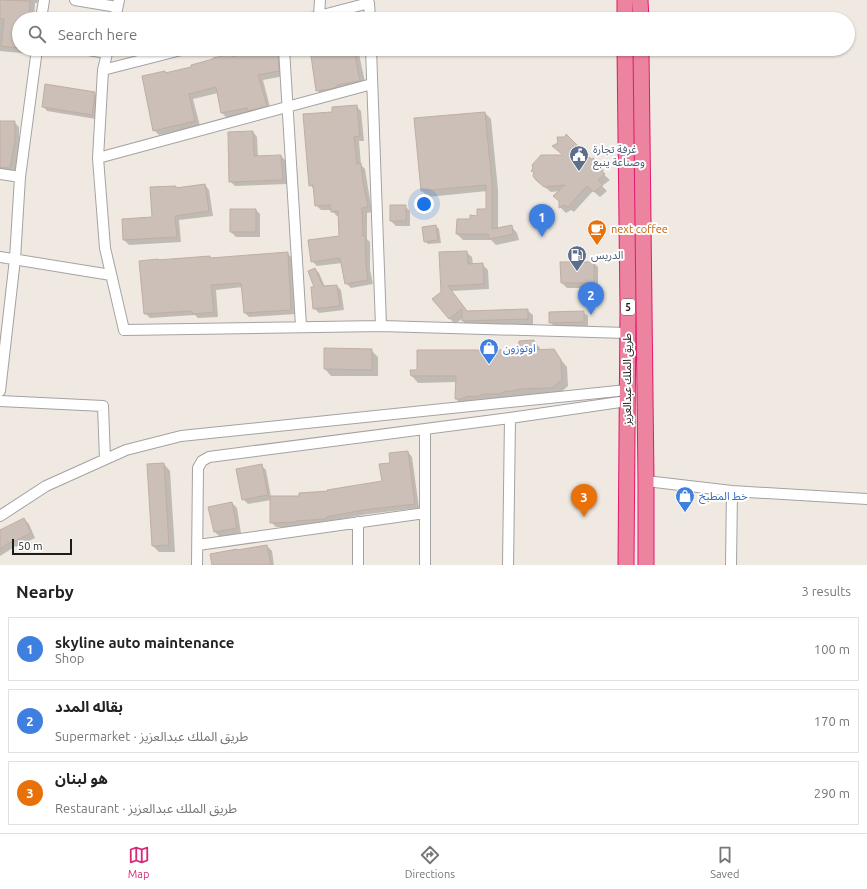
<!DOCTYPE html>
<html lang="en">
<head>
<meta charset="utf-8">
<style>
  :root { --surface:#fff; --page:#f2f2f2; --text:#222; --muted:#767676; --line:#e0e0e0; --accent:#db2777 }
  body { margin:0; font-family:Ubuntu,"Noto Sans Arabic",sans-serif; background:var(--page); color:var(--text) }
  .scale { position:absolute; left:12px; bottom:10px; width:60px; box-sizing:border-box; padding-left:4px; border:2px solid #1c1c1c; border-top:0; font-size:11px; line-height:14px; white-space:nowrap; color:#1c1c1c; -webkit-text-stroke:3px #fff; paint-order:stroke }
  .you { position:absolute; left:424px; top:204px; width:14px; height:14px; margin:-10px; border:3px solid #fff; border-radius:50%; background:#1a73e8; box-shadow:0 0 0 6px #1a73e833 }
  .badge { display:grid; place-items:center; width:26px; height:26px; border-radius:50%; background:var(--accent); color:#fff; font-size:13px; font-weight:700 }
  .pin { position:absolute; translate:-50% -33px; filter:drop-shadow(0 1px 2px #0008) }
  .pin::after { content:''; position:absolute; top:21px; width:14px; height:12px; background:inherit; clip-path:polygon(0 0,100% 0,50% 100%) }
  .list { margin:0; padding:0; list-style:none }
  h2 { display:flex; justify-content:space-between; align-items:center; height:52px; margin:0; padding:0 16px; font-size:17px }
  h2 small { font-size:13px; font-weight:400; color:var(--muted) }
  .list li { display:grid; grid-template-columns:26px 1fr auto; gap:12px; align-items:center; box-sizing:border-box; height:64px; margin:0 8px 8px; padding:0 8px; border:1px solid var(--line); border-radius:0px }
  .list b { display:block; font-size:15px; white-space:nowrap }
  .list p { margin:0; font-size:13px; white-space:nowrap; color:var(--muted) }
  .list em { font-size:13px; font-style:normal; color:var(--muted) }
  .icon { flex:none; width:22px; height:22px; fill:none; stroke:currentColor; stroke-width:2; stroke-linecap:round; stroke-linejoin:round }
  .map { position:relative; flex:none; width:867px; height:565px; overflow:hidden }
  .search { position:absolute; background:var(--surface); box-shadow:0 1px 3px #0004; left:12px; right:12px; top:12px; height:44px; display:flex; align-items:center; gap:10px; box-sizing:border-box; padding:0 14px; border-radius:22px; color:var(--muted); font-size:15px }
  .sheet { height:268px; background:var(--surface) }
  nav { display:flex; justify-content:space-around; align-items:center; box-sizing:border-box; height:56px; border-top:1px solid var(--line); background:var(--surface); font-size:11px; color:var(--muted) }
  nav a { display:grid; justify-items:center; gap:2px }
  nav .on { color:var(--accent) }
  .map>svg:first-child { display:block }
</style>
</head>
<body>
<div class="map">
<svg width="867" height="565" viewBox="0 0 867 565">
  <rect width="100%" height="100%" fill="#efe9e1"/>
  <!-- shadow -->
  <path fill="#0003" d="M 0,0 L 38,0 L 37,3 L 35,3 L 34,19 L 19,19 L 19,49 L 32,49 L 31,54 L 0,51 Z
    M 260,49 L 283,49 L 284,76 L 263,80 L 271,111 L 227,118 L 222,113 L 218,93 L 193,99 L 200,126 L 159,135 L 154,130 L 164,72 L 166,74 L 192,67 L 232,55 L 234,58 Z
    M 311,49 L 358,49 L 366,87 L 324,97 L 317,90 Z
    M 94,93 L 99,98 L 96,119 L 47,111 L 43,106 Z
    M 356,106 L 361,111 L 364,141 L 359,141 L 361,165 L 365,169 L 372,212 L 367,213 L 367,239 L 370,242 L 370,270 L 373,284 L 351,288 L 346,283 L 342,263 L 317,266 L 312,261 L 340,237 L 340,216 L 337,216 L 332,211 L 332,210 L 321,210 L 316,205 L 315,190 L 310,185 L 333,112 Z
    M 485,113 L 491,119 L 498,190 L 498,229 L 511,226 L 517,233 L 519,240 L 496,245 L 491,240 L 463,240 L 457,234 L 471,220 L 487,210 L 487,191 L 428,197 L 422,191 Z
    M 0,122 L 14,122 L 19,127 L 19,147 L 15,173 L 0,170 Z
    M 253,132 L 257,137 L 258,157 L 281,156 L 286,161 L 287,184 L 235,186 L 230,181 Z
    M 591,161 L 598,164 L 604,170 L 601,172 L 610,180 L 602,186 L 607,191 L 600,197 L 593,191 L 574,212 L 571,210 L 566,213 L 560,207 L 560,191 L 551,192 L 536,180 L 535,173 L 532,171 Z
    M 205,185 L 209,190 L 213,216 L 179,220 L 181,242 L 129,245 L 124,240 L 153,218 L 176,187 L 177,189 Z
    M 391,206 L 405,206 L 410,211 L 410,226 L 396,226 L 391,221 Z
    M 256,210 L 260,214 L 260,237 L 236,237 L 231,232 Z
    M 436,226 L 439,229 L 441,243 L 428,244 L 425,241 Z
    M 466,252 L 472,257 L 473,265 L 482,264 L 488,270 L 489,289 L 452,291 L 468,312 L 527,310 L 533,315 L 533,325 L 469,327 L 463,321 L 463,318 L 455,324 L 450,319 L 434,299 L 442,293 Z
    M 287,253 L 292,258 L 296,314 L 249,317 L 245,313 L 243,287 L 216,290 L 218,317 L 198,318 L 195,315 L 150,318 L 145,313 L 158,260 L 159,261 L 209,257 L 211,259 Z
    M 594,263 L 598,267 L 598,288 L 567,288 L 562,283 Z
    M 315,269 L 319,273 L 325,287 L 337,286 L 341,290 L 344,310 L 319,313 L 314,308 L 316,288 Z
    M 583,312 L 588,316 L 588,326 L 555,327 L 550,322 Z
    M 534,341 L 540,348 L 540,351 L 553,350 L 567,367 L 568,386 L 559,394 L 527,395 L 520,397 L 462,405 L 456,399 L 456,382 L 418,383 L 412,376 L 418,372 L 519,351 L 520,342 Z
    M 325,350 L 371,350 L 378,357 L 378,376 L 331,376 L 325,369 Z
    M 408,452 L 412,457 L 419,508 L 368,514 L 331,521 L 331,523 L 300,525 L 300,527 L 276,527 L 271,522 L 271,500 L 248,504 L 243,499 L 261,465 L 266,470 L 271,497 L 300,497 L 383,482 Z
    M 164,464 L 170,471 L 175,552 L 159,552 L 153,546 L 148,465 Z
    M 232,503 L 237,508 L 241,533 L 220,537 L 215,532 Z
    M 24,519 L 29,524 L 35,538 L 16,547 L 16,546 L 0,556 L 0,531 Z
    M 267,546 L 272,551 L 274,565 L 213,565 L 237,551 Z"/>
  <!-- building -->
  <path fill="#cbbfb7" stroke="#c1aea3" d="M 0,0 L 30,1 L 29,19 L 19,19 L 19,48 L 1,46 L 4,19 L 0,19 Z
    M 258,49 L 278,49 L 279,71 L 258,75 L 267,106 L 248,111 L 247,108 L 221,113 L 216,87 L 189,94 L 195,121 L 153,131 L 142,76 L 165,71 L 165,73 L 191,67 L 191,65 L 213,59 L 213,58 L 232,54 L 232,57 Z
    M 310,49 L 354,49 L 360,81 L 337,85 L 337,87 L 330,89 L 316,91 Z
    M 45,84 L 95,92 L 92,115 L 42,107 Z
    M 357,105 L 360,136 L 354,137 L 357,164 L 361,163 L 363,182 L 368,207 L 362,208 L 363,236 L 365,236 L 366,264 L 368,280 L 345,284 L 340,258 L 311,262 L 308,240 L 339,236 L 338,211 L 331,212 L 330,205 L 315,206 L 313,185 L 309,186 L 303,114 L 332,112 L 332,107 Z
    M 485,112 L 492,183 L 492,229 L 512,225 L 513,234 L 489,239 L 488,234 L 456,234 L 457,219 L 470,219 L 470,215 L 477,216 L 477,209 L 486,209 L 486,185 L 421,191 L 414,118 Z
    M 0,121 L 15,121 L 15,141 L 10,168 L 0,167 Z
    M 253,131 L 254,156 L 281,155 L 283,180 L 229,182 L 228,132 Z
    M 566,134 L 591,159 L 593,158 L 600,164 L 597,166 L 605,174 L 598,180 L 603,185 L 594,192 L 587,186 L 568,207 L 565,205 L 559,208 L 559,201 L 553,196 L 565,185 L 544,187 L 536,180 L 533,176 L 534,172 L 531,171 L 533,168 L 532,165 L 541,155 L 563,155 L 552,146 L 558,143 L 557,137 L 565,137 Z
    M 205,184 L 209,211 L 175,216 L 177,237 L 123,240 L 122,219 L 152,217 L 150,187 L 176,186 L 176,188 Z
    M 390,205 L 406,205 L 406,221 L 390,221 Z
    M 230,209 L 256,209 L 256,232 L 230,232 Z
    M 436,225 L 438,240 L 424,242 L 422,227 Z
    M 467,251 L 468,264 L 483,263 L 484,284 L 448,286 L 467,311 L 528,309 L 528,319 L 462,321 L 462,309 L 449,319 L 432,299 L 441,292 L 439,252 Z
    M 288,252 L 291,310 L 244,313 L 241,283 L 211,285 L 214,312 L 193,314 L 192,311 L 144,314 L 139,261 L 158,259 L 158,260 L 210,256 L 210,258 Z
    M 560,262 L 594,262 L 594,283 L 561,283 Z
    M 315,268 L 323,286 L 337,285 L 340,306 L 313,309 L 311,287 L 314,287 L 308,271 Z
    M 584,311 L 584,322 L 549,323 L 549,312 Z
    M 534,340 L 534,350 L 554,349 L 561,360 L 562,380 L 552,388 L 520,389 L 513,391 L 506,391 L 499,394 L 483,394 L 476,397 L 468,396 L 461,399 L 455,399 L 456,376 L 411,376 L 410,370 L 417,370 L 417,350 L 518,350 L 519,341 Z
    M 324,348 L 372,349 L 372,370 L 324,369 Z
    M 408,451 L 415,504 L 363,510 L 326,517 L 326,519 L 296,521 L 296,522 L 270,523 L 270,496 L 299,496 L 299,493 L 328,491 L 327,490 L 382,481 L 379,464 L 390,463 L 389,453 Z
    M 164,463 L 169,545 L 152,546 L 147,464 Z
    M 262,464 L 268,495 L 242,500 L 236,469 Z
    M 232,502 L 237,528 L 214,532 L 208,507 Z
    M 24,518 L 31,533 L 11,543 L 10,542 L 0,549 L 0,530 Z
    M 267,545 L 271,565 L 212,565 L 210,554 L 237,549 L 237,550 Z"/>
  <g fill="none" stroke-linecap="round" stroke-linejoin="round">
    <!-- minor casing -->
    <g stroke="#a3a3a3" stroke-width="12">
      <path id="minor" d="M 75,0 L 117,7
        M 319,16 L 369,3 L 370,19
        M 41,19 L 44,0
        M 115,19 L 119,0
        M 306,19 L 319,16 L 320,0
        M 82,49 L 107,53
        M 108,49 L 103,70 L 98,158 L 105,248 L 124,330 L 381,326 L 627,333
        M 284,49 L 301,326
        M 371,49 L 381,326
        M 103,70 L 185,49
        M 98,158 L 372,84
        M 0,174 L 20,177 L 37,49
        M 0,257 L 111,275
        M 0,391 L 15,259 L 20,177
        M 0,401 L 103,406 L 105,459
        M 646,481 L 732,491 L 867,499
        M 0,516 L 46,486 L 126,450 L 181,436 L 627,390
        M 198,545 L 425,513
        M 197,565 L 198,468 L 202,461 L 209,457 L 510,418 L 627,401
        M 358,565 L 358,522
        M 425,565 L 425,429
        M 508,565 L 510,418
        M 731,565 L 732,491"/>
    </g>
    <!-- highway casing -->
    <g stroke="#e3186e" stroke-width="17">
      <path id="highway" d="M 625,0 L 625,19
        M 640,0 L 641,19
        M 625,49 L 628,309 L 626,565
        M 641,49 L 646,481 L 646,565"/>
    </g>
    <!-- minor -->
    <use href="#minor" stroke="#fff" stroke-width="10"/>
    <!-- highway -->
    <use href="#highway" stroke="#ec839f" stroke-width="15"/>
  </g>
  <!-- icons -->
  <defs>
    <g id="civic-pin" transform="scale(1)"><path d="M0 17L-7.5 6A9.5 9.5 0 1 1 7.5 6Z" fill="#5c6f8a" stroke="#fff"/><path d="M-.6-6.5H3V-4.5H.6V-3L4-1V1h2V6H-6V1h2V-1L-.6-3ZM-1.2 2.5V6h2.4V2.5Z" fill="#fff"/></g>
    <g id="cafe-pin" transform="scale(1)"><path d="M0 17L-7.5 6A9.5 9.5 0 1 1 7.5 6Z" fill="#e8710a" stroke="#fff"/><path d="M-5.5-4.5H6V0H3Q3 3.5 0 3.5H-2.5Q-5.5 3.5-5.5 0ZM3-3.2v2h1.7v-2ZM-6 4.5H4V6H-6Z" fill="#fff"/></g>
    <g id="fuel-pin" transform="scale(1)"><path d="M0 17L-7.5 6A9.5 9.5 0 1 1 7.5 6Z" fill="#5c6f8a" stroke="#fff"/><path d="M-5.5-6h7V0h2V4h1.3V-2.5L3-4.5l.8-.8L6-3V5H2.5V1h-1V6h-7ZM-4.2-4.7v3.2H.2V-4.7Z" fill="#fff"/></g>
    <g id="shop-pin" transform="scale(1)"><path d="M0 17L-7.5 6A9.5 9.5 0 1 1 7.5 6Z" fill="#3f7fe0" stroke="#fff"/><path d="M-5-2.5h2.3a2.7 3.5 0 0 1 5.4 0H5L5.5 6h-11ZM-1.5-2.5h3a1.5 2.3 0 0 0-3 0Z" fill="#fff"/></g>
  </defs>
  <g fill-rule="evenodd">
    <use href="#civic-pin" x="579" y="155"/>
    <use href="#cafe-pin" x="597" y="229"/>
    <use href="#fuel-pin" x="577" y="255"/>
    <use href="#shop-pin" x="489" y="348"/>
    <use href="#shop-pin" x="685" y="496"/>
  </g>
  <g text-anchor="middle" dominant-baseline="central" stroke-width="4" stroke-linejoin="round" paint-order="stroke">
    <!-- shield labels -->
    <rect fill="#fff" stroke="#606060" stroke-width="1" x="621" y="299" width="14" height="16" rx="3"/>
    <g font-size="10" font-weight="bold" fill="#1c1c1c">
      <text x="628" y="307">5</text>
    </g>
    <!-- service labels -->
    <g font-size="11" fill="#4e5e75" stroke="#fff" text-anchor="start">
      <text x="593" y="149">غرفة تجارة<tspan x="593" dy="13">وصناعة ينبع</tspan></text>
      <text x="591" y="255">الدريس</text>
    </g>
    <!-- food labels -->
    <g font-size="11" fill="#c56008" stroke="#fff" text-anchor="start">
      <text x="611" y="229">next coffee</text>
    </g>
    <!-- shop labels -->
    <g font-size="11" fill="#366cbe" stroke="#fff" text-anchor="start">
      <text x="503" y="348">اوتوزون</text>
      <text x="699" y="496">خط المطبخ</text>
    </g>
    <!-- street labels -->
    <g font-size="11" fill="#1c1c1c" stroke="#fff">
      <text transform="translate(627 379) rotate(-90)">طريق الملك عبدالعزيز</text>
    </g>
  </g>
</svg>
<div class="scale">50 m</div>
<div class="you"></div>
<div class="pin badge" style="left:542px;top:237px;background:#3f7fe0">1</div>
<div class="pin badge" style="left:591px;top:315px;background:#3f7fe0">2</div>
<div class="pin badge" style="left:584px;top:517px;background:#e8710a">3</div>
<div class="search"><svg class="icon" aria-label="search" viewBox="0 0 24 24"><circle cx="10" cy="10" r="6"/><path d="M15 15l6 6"/></svg>Search here</div>
</div>
<section class="sheet">
<h2>Nearby<small>3 results</small></h2>
<ul class="list">
<li><span class="badge" style="background:#3f7fe0">1</span><div><b>skyline auto maintenance</b><p>Shop</p></div><em>100 m</em></li>
<li><span class="badge" style="background:#3f7fe0">2</span><div><b>بقاله المدد</b><p>Supermarket · طريق الملك عبدالعزيز</p></div><em>170 m</em></li>
<li><span class="badge" style="background:#e8710a">3</span><div><b>هو لبنان</b><p>Restaurant · طريق الملك عبدالعزيز</p></div><em>290 m</em></li>
</ul>
</section>
<nav>
<a class="on"><svg class="icon" aria-label="map" viewBox="0 0 24 24"><path d="M3 6l6-2 6 2 6-2v14l-6 2-6-2-6 2zM9 4v14M15 6v14"/></svg>Map</a>
<a><svg class="icon" aria-label="directions" viewBox="0 0 24 24"><path d="M12 3l9 9-9 9-9-9zM9 14v-3h6M13 9l2 2-2 2"/></svg>Directions</a>
<a><svg class="icon" aria-label="saved" viewBox="0 0 24 24"><path d="M7 4h10v16l-5-4-5 4z"/></svg>Saved</a>
</nav>
</body>
</html>
